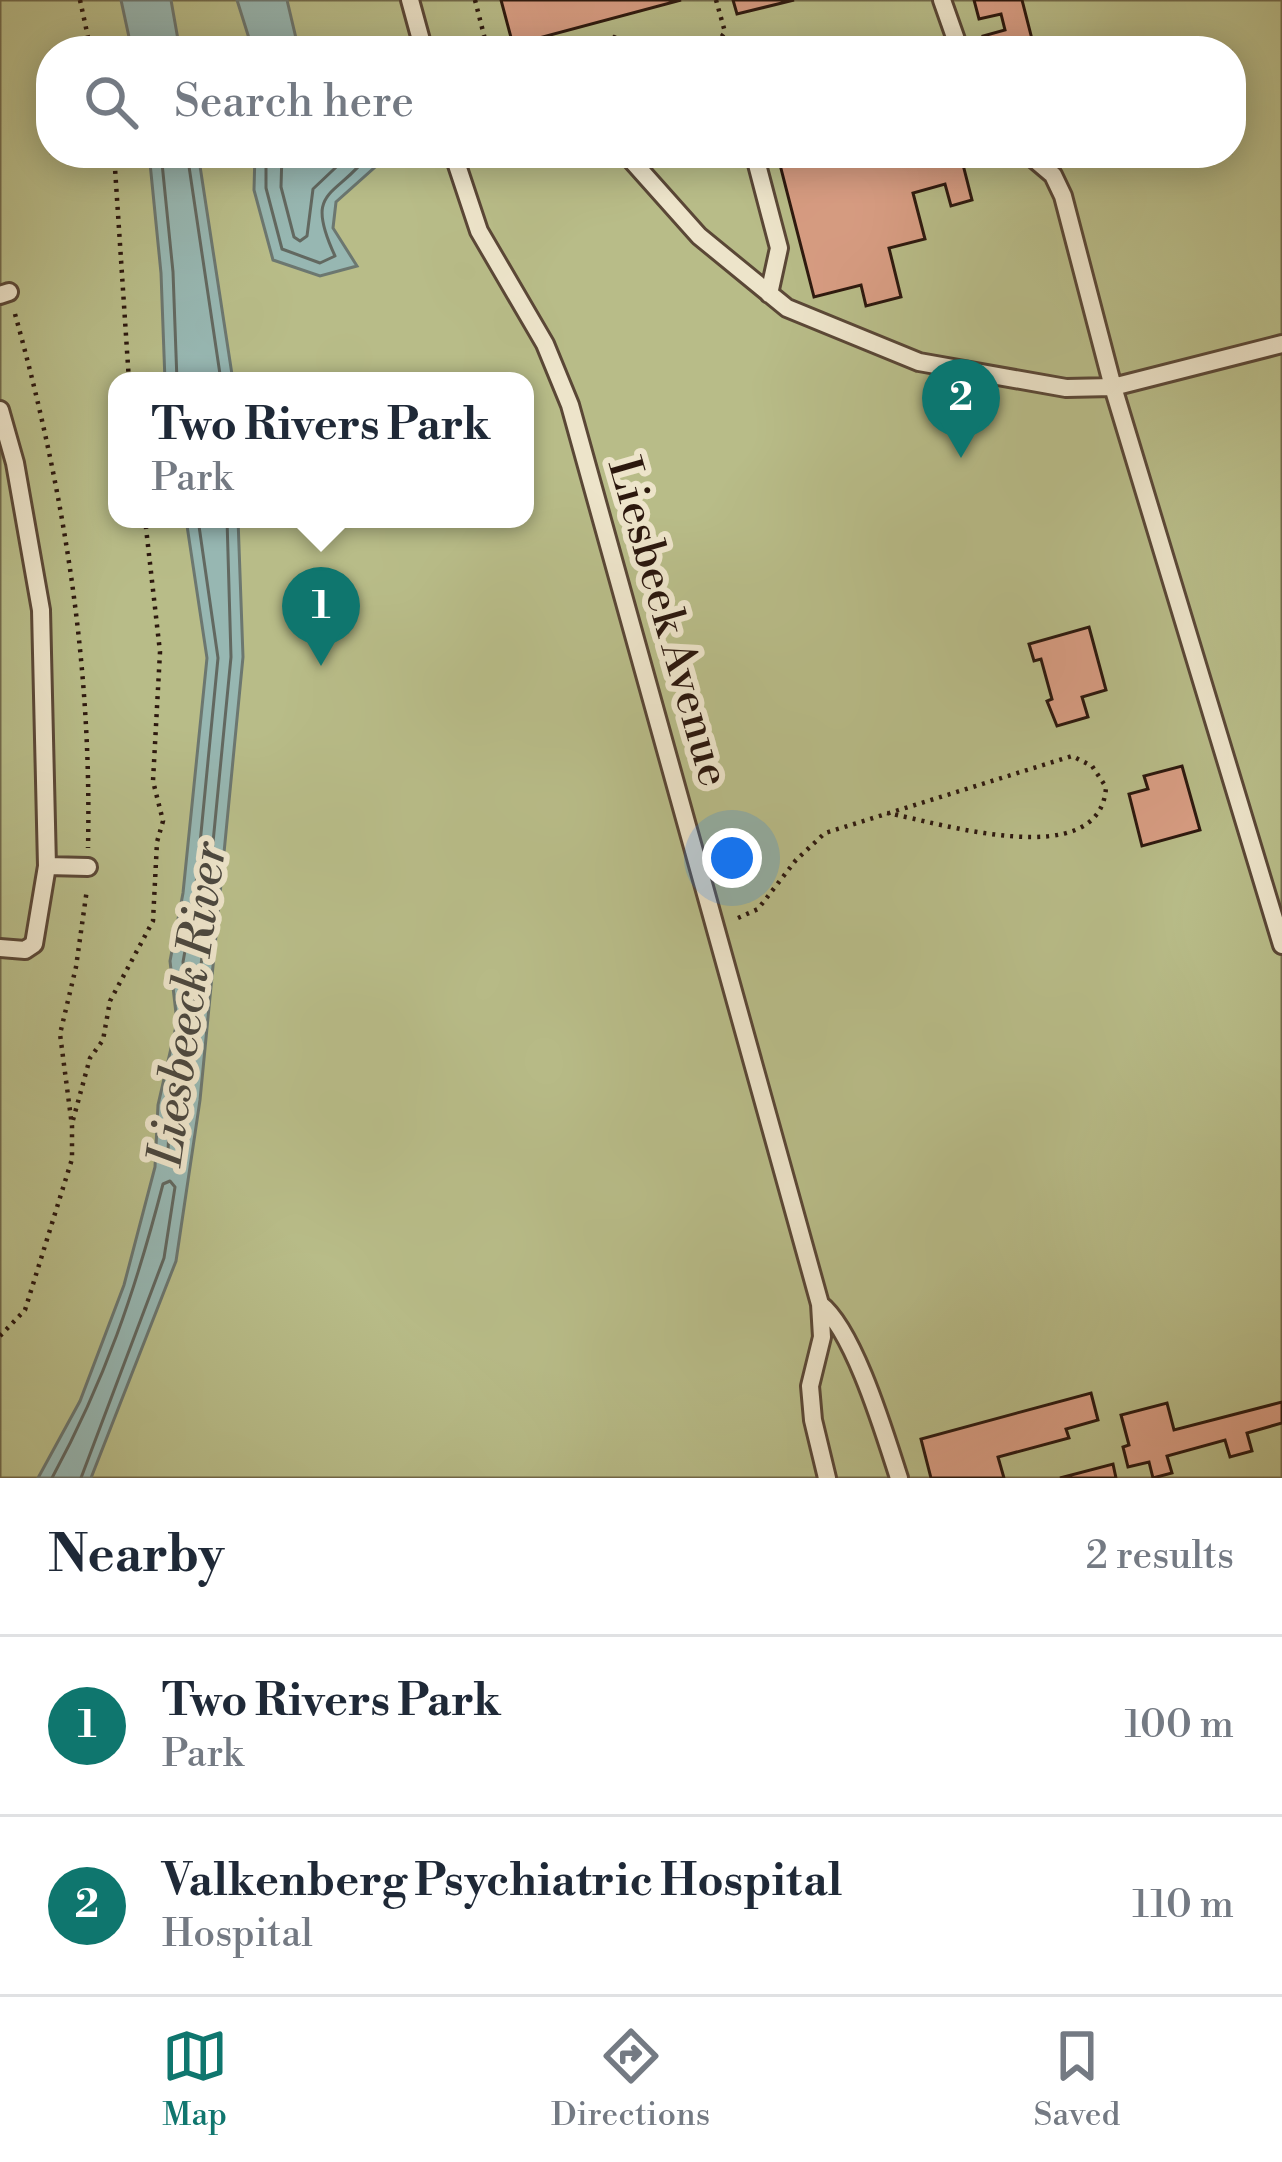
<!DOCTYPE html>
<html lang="en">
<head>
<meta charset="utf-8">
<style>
  :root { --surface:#fff; --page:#f2f2f3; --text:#1f2937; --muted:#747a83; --line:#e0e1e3; --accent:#0f766e }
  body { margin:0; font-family:"Libre Bodoni",serif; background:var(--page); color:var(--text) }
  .you { position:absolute; left:732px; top:858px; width:42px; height:42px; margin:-30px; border:9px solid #fff; border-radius:50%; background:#1a73e8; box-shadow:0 0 0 18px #1a73e833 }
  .badge { display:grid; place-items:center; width:78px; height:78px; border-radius:50%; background:var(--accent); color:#fff; font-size:39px; font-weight:700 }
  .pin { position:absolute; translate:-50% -99px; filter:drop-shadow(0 3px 6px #0008) }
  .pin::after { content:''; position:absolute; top:63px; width:42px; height:36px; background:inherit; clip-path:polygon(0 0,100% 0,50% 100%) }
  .popup { position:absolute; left:108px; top:372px; width:426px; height:156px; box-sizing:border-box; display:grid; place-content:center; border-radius:24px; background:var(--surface); filter:drop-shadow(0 3px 9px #0005); font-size:39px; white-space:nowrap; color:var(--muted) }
  .popup b { font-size:45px; color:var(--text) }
  .popup::after { content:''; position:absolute; left:50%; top:100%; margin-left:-24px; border:24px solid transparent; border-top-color:var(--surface) }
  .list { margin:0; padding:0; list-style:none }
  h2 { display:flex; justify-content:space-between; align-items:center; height:156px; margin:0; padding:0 48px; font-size:51px }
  h2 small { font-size:39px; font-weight:400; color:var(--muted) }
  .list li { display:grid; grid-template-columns:78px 1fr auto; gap:36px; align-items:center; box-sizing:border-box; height:180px; padding:0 48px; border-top:3px solid var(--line) }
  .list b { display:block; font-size:45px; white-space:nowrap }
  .list p { margin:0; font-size:39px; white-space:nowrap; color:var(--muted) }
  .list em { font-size:39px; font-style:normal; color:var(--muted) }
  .icon { flex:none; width:66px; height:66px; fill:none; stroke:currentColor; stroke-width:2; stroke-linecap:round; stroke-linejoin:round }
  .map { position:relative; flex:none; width:1282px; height:1478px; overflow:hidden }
  .search { position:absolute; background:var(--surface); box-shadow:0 6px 30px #0003; left:36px; right:36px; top:36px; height:132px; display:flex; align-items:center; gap:30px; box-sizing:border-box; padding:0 42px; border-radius:48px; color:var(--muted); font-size:45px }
  .sheet { height:516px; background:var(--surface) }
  nav { display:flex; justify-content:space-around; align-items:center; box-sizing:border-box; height:168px; border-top:3px solid var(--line); background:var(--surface); font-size:33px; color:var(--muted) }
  nav a { display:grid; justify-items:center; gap:6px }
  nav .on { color:var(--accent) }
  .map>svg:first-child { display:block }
</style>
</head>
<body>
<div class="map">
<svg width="1282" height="1478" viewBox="0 0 1282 1478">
  <rect width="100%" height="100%" fill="#e3d5ae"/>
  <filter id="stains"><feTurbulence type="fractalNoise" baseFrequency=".00167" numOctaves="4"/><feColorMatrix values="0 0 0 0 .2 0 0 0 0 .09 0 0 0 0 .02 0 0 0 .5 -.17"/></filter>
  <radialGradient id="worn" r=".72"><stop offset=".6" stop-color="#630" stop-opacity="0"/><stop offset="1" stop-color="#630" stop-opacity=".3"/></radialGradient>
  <!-- green -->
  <path fill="#b8bc88" stroke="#726a4b" stroke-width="3" fill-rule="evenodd" d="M 0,0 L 1282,0 L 1282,1478 L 0,1478 ZM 51,51 L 1231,51 L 1231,153 L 51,153 ZM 117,381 L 525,381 L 525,519 L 117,519 Z"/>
  <!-- water -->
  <path fill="#97b7b2" stroke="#6c7770" stroke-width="3" d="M 121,0 L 171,0 L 180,51 L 132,51 Z
    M 237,0 L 287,0 L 299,51 L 253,51 Z
    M 149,153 L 198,153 L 233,381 L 165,381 L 161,273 Z
    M 255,153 L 376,153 L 384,159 L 336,202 L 333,228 L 357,266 L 320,276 L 273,260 L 254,190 Z
    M 186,519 L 238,519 L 243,657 L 200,1100 L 176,1261 L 91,1478 L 38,1478 L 80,1401 L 124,1285 L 155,1167 L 158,1105 L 177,1022 L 170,961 L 183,893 L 207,658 Z"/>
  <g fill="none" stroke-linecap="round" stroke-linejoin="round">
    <!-- shore -->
    <path stroke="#626860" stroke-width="3" d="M 161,153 L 173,272 L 177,381
      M 187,153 L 221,381
      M 266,153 L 266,188 L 282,249 L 320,263 L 335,256 C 303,187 336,199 370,153
      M 282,153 L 281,187 L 294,237 L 300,241 L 307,236 L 313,189 L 351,153
      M 198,519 L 218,658 L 195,895 L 183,962 L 186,998 L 192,1003 L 198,997 L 231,657 L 227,519
      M 186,1062 L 191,1067 L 180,1152 L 173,1157 L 168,1151 L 170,1107 L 179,1066 Z
      M 52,1478 C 105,1380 135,1292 163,1184 L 170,1181 L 175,1187 L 164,1258 L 81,1478"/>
  </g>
  <!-- building -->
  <path fill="#d89d83" stroke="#2c180e" stroke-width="3" d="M 501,0 L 681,0 L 513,45 Z
    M 733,0 L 794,0 L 737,14 Z
    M 974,0 L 1022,0 L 1035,51 L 987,51 L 983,36 L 1005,30 L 1001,14 L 979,19 Z
    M 930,38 L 934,51 L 878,51 Z
    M 777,153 L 960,153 L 972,200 L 951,206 L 945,184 L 913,193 L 925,239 L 889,248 L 901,297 L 866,306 L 861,285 L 814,297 Z
    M 1089,627 L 1106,690 L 1082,697 L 1088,717 L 1057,726 L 1047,701 L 1052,699 L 1041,659 L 1034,661 L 1029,644 Z
    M 1182,766 L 1200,830 L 1142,846 L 1129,794 L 1148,789 L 1144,776 Z
    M 1091,1393 L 1098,1420 L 1066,1429 L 1069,1438 L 998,1457 L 1004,1478 L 931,1478 L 921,1439 Z
    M 1282,1402 L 1282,1423 L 1247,1433 L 1252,1451 L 1230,1457 L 1225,1440 L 1167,1456 L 1172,1473 L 1153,1478 L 1149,1462 L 1128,1467 L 1123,1447 L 1129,1445 L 1121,1415 L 1167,1403 L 1174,1430 Z
    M 1113,1464 L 1116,1478 L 1060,1478 Z"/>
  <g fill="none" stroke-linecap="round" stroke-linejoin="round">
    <!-- lane casing -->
    <g stroke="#5a4736" stroke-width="22">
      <path id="lane" d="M 410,0 L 424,51
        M 942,0 L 960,51
        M 453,153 L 479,231 L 545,344 L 570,405 L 820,1304 L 822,1337 L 810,1386 L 813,1420 L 827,1478
        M 625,153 L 699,236 L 787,308 L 919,362 L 1066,388 L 1113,387 L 1282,344
        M 754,153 L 779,248 L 769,294
        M 1027,153 L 1053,175 L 1063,196 L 1113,387 L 1282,945
        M 0,295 L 9,292
        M 0,410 L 15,463 L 41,610 L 47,866 L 34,944 L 25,950 L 0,948
        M 47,866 L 88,867
        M 820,1304 C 854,1330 885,1435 899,1478"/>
    </g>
    <!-- path -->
    <path stroke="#2c180e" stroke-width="4.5" stroke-dasharray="3 6" stroke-linecap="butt" d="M 80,0 L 91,51
      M 475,0 L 488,51
      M 561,51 L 614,37 L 642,51
      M 711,51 L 725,32 L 716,0
      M 114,153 L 129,381
      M 15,314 C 64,490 92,665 88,848
      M 738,918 L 758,909 L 796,860 L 825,833 L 1072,756 L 1092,766 L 1106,787 C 1101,875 937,822 887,813
      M 73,1120 L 90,1058 L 103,1040 L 110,1001 L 153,921 L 157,842 L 163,821 L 153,781 L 160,652 L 145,519
      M 0,1336 L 25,1310 L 72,1159 L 72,1126 L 60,1034 L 76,967 L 87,889"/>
    <!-- lane -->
    <use href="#lane" stroke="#ede4ca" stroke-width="16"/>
  </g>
  <g text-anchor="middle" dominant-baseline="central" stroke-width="12" stroke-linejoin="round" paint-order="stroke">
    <!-- street labels -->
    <g font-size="45" fill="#2c180e" stroke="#ede4ca">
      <text transform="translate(668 622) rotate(74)">Liesbeek Avenue</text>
    </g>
    <!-- water labels -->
    <g font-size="48" font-style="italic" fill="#4c483f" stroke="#ede4ca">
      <text transform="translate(189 1004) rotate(-82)">Liesbeeck River</text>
    </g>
  </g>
  <rect width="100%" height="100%" filter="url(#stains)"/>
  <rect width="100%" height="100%" fill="url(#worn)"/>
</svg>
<div class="you"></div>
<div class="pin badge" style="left:321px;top:666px">1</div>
<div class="popup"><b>Two Rivers Park</b>Park</div>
<div class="pin badge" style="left:961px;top:458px">2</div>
<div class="search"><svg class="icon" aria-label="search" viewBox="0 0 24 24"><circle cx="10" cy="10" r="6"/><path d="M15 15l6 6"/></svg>Search here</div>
</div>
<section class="sheet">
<h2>Nearby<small>2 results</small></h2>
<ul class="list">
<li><span class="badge">1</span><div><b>Two Rivers Park</b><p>Park</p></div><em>100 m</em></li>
<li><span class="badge">2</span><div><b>Valkenberg Psychiatric Hospital</b><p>Hospital</p></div><em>110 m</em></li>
</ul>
</section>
<nav>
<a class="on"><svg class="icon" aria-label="map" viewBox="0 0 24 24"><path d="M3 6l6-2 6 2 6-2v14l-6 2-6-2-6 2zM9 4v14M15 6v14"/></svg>Map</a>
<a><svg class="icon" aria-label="directions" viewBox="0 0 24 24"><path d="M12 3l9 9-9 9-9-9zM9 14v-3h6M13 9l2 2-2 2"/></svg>Directions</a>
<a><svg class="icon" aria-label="saved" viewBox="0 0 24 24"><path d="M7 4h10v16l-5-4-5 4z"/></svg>Saved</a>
</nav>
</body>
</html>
